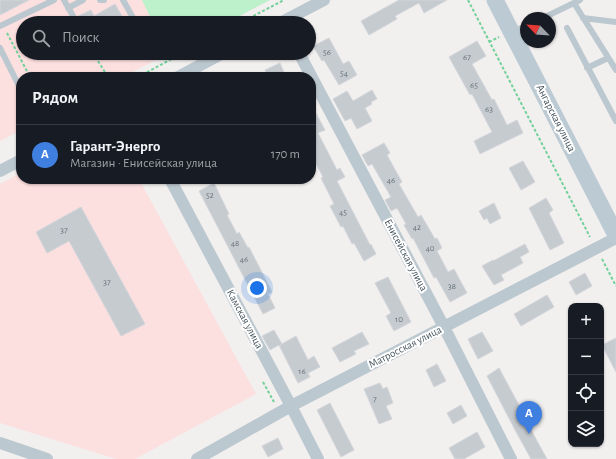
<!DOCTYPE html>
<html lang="ru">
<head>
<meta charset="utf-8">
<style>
  :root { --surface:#171b24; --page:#20242c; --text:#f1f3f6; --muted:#9ea1a6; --line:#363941; --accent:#8c9099 }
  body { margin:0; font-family:"Alegreya Sans",sans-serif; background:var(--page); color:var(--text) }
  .controls { position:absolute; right:12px; bottom:12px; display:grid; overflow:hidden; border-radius:8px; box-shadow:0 1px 3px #0004 }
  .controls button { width:36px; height:36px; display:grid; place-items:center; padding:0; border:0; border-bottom:1px solid var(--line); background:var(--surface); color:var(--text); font:20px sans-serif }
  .compass { position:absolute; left:520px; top:12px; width:36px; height:36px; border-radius:50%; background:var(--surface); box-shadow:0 1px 3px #0004; rotate:295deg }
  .you { position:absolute; left:257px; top:288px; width:14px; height:14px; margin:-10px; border:3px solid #fff; border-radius:50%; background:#1a73e8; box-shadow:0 0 0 6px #1a73e833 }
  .badge { display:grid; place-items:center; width:26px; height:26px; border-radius:50%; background:var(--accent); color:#fff; font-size:13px; font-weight:700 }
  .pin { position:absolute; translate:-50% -33px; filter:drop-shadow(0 1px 2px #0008) }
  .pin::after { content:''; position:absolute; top:21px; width:14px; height:12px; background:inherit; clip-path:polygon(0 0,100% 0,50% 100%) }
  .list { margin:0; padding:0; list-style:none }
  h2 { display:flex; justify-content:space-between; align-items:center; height:52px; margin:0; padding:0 16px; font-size:17px }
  h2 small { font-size:13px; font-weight:400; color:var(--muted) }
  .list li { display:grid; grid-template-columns:26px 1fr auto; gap:12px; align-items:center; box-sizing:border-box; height:60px; padding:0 16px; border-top:1px solid var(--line) }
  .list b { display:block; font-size:15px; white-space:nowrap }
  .list p { margin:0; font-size:13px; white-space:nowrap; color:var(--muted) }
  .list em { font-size:13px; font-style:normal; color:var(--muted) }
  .icon { flex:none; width:22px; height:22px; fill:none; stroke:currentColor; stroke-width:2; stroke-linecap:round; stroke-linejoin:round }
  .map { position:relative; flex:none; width:616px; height:459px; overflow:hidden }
  .search { position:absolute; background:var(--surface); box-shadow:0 1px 3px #0004; left:16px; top:16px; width:300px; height:44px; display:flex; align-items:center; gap:10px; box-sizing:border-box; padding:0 14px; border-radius:22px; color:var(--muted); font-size:15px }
  .panel { position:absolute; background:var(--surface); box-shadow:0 1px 3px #0004; left:16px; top:72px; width:300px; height:112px; border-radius:16px }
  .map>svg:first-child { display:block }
</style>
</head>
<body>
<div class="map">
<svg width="616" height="459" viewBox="0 0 616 459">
  <rect width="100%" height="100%" fill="#f2efef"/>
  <!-- medical -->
  <path fill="#fcdfdf" d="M 0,0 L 270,0 L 226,23 L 23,23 L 23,53 L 169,53 L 123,77 L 21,77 L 21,130 L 0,141 Z
    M 21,173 L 21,179 L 139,179 L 256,394 L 135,459 L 116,459 L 0,423 L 0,184 Z"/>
  <!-- green -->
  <path fill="#bcf1cb" d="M 142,0 L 270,0 L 226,23 L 153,23 Z"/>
  <!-- building -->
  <path fill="#c6cbcf" stroke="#d3d6db" d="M 0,0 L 29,0 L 0,15 Z
    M 399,0 L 447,0 L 424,13 L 419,3 L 395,16 L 397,19 L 369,35 L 361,21 Z
    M 115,4 L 126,23 L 81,23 L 78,16 L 91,10 L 94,16 Z
    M 329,38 L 343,64 L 349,61 L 357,75 L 339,85 L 324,60 L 322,61 L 313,46 Z
    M 477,41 L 486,56 L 472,64 L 492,100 L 494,99 L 507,125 L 517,120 L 523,133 L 480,154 L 474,141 L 492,132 L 472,94 L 470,95 L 449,57 Z
    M 280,63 L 286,77 L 268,77 L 265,70 Z
    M 372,90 L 377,99 L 371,102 L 372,104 L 365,108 L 372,121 L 357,129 L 351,118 L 345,121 L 333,99 L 347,91 L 353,101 Z
    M 311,104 L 325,130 L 318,133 L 337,170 L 340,168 L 345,177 L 337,181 L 370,245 L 371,244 L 376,254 L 364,261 L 354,243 L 352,244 L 343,226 L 341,227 L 330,206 L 334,204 L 321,178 L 323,177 L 311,154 Z
    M 384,143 L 390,153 L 387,155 L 402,182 L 399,184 L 418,217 L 421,215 L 435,239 L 437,238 L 442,248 L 437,251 L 448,272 L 454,269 L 467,293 L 450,302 L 436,277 L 434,278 L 413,238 L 412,239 L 404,225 L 406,224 L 397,208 L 391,211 L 385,200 L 391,197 L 372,164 L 368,166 L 362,155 Z
    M 523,161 L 535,182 L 521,190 L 509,168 Z
    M 214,183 L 229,214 L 227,215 L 237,234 L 239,232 L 248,248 L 249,247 L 272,292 L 268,294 L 275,308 L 263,314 L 199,191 Z
    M 546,198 L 553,210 L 549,213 L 564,243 L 550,250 L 529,208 Z
    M 494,203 L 501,218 L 490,224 L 487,218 L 484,220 L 479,211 Z
    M 81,207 L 145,324 L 121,336 L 69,241 L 47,253 L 36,232 Z
    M 525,244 L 529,252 L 520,257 L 523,263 L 501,275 L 504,280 L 494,285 L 482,266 L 493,260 L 493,261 Z
    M 585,273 L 592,286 L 576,295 L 569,282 Z
    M 388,277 L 411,322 L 394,331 L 386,316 L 391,313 L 375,283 Z
    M 547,295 L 554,307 L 521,326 L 514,314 Z
    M 274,330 L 282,344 L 280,345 L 296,336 L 308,360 L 314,356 L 320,367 L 308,373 L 310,377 L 298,383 L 279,345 L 270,350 L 262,336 Z
    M 362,332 L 369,344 L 354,351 L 356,354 L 340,362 L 332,348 Z
    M 482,332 L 493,351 L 478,359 L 468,339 Z
    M 616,338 L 616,372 L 602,345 Z
    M 437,364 L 446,381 L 434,387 L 426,370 Z
    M 499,368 L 520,407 L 519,408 L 547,459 L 531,459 L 515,430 L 487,376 Z
    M 380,383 L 383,389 L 387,387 L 393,403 L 386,406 L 392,419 L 379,424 L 364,389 Z
    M 330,403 L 354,450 L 341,457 L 317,410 Z
    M 461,405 L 467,416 L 453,424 L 447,413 Z
    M 477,432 L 485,447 L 464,459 L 455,459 L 449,448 Z
    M 278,438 L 283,449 L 268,457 L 262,446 Z"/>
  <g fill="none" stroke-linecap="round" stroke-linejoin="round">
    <!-- path -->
    <path stroke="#72d199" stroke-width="2" stroke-dasharray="3 2" stroke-linecap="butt" d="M 468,0 L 590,237
      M 240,23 L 284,0
      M 7,33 L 30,77
      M 489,42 L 499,37
      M 98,61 L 108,77
      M 138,77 L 183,53
      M 602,259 L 616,286
      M 263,382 L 274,402"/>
    <!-- lane -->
    <path stroke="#bcc8cf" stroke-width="6" d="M 64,0 L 77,23
      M 100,0 L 104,0
      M 123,0 L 136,23
      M 574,3 L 616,70
      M 68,8 L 83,0
      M 543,18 L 580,0
      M 583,18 L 616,22
      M 0,26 L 54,0
      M 567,28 L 616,121
      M 513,32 L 526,26
      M 0,48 L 21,90
      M 94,53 L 94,54 L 96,53
      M 587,68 L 608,58"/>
    <!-- street -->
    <path stroke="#bcc8cf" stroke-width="12" d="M 280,23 L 324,0
      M 299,53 L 444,327 L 511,459
      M 178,77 L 223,53
      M 0,171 L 21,160
      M 170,179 L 291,406 L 318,459
      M 0,443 L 47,459
      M 197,459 L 291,406 L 616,238"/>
    <!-- secondary -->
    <path stroke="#bccad4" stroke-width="17" d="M 495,0 L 616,235"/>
  </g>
  <g text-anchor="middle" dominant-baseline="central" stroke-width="4" stroke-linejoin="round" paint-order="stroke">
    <!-- number labels -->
    <g font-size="9" fill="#66727a">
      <text x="327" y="52">56</text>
      <text x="467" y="57">67</text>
      <text x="344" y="73">54</text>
      <text x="474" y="85">65</text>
      <text x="489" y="109">63</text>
      <text x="391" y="180">46</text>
      <text x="210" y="195">52</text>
      <text x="343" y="212">45</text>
      <text x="417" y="227">42</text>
      <text x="64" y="230">37</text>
      <text x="235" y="243">48</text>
      <text x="430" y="248">40</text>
      <text x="244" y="259">46</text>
      <text x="107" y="282">37</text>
      <text x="452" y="286">38</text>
      <text x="399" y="319">10</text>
      <text x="302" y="371">16</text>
      <text x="375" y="399">7</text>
    </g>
    <!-- street labels -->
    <g font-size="11" fill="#46555d" stroke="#fff">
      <text transform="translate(556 118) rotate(63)">Ангарская улица</text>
      <text transform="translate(406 255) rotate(62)">Енисейская улица</text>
      <text transform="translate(245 319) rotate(62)">Камская улица</text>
      <text transform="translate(405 347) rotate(-27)">Матросская улица</text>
    </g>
  </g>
</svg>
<div class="controls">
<button>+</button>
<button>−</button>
<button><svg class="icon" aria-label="locate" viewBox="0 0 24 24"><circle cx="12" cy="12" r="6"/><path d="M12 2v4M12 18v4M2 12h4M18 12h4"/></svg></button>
<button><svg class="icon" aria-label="layers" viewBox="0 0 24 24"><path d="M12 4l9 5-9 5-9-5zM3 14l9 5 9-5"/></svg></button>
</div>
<svg class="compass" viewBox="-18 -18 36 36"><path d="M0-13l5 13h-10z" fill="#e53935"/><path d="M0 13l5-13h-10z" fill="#9ea1a6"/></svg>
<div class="you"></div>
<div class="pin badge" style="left:529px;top:434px;background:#3f7fe0">A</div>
<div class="search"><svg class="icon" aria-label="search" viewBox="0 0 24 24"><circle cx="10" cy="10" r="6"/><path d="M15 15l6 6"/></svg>Поиск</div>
<section class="panel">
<h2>Рядом<small></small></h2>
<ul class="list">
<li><span class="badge" style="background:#3f7fe0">A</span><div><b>Гарант-Энерго</b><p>Магазин · Енисейская улица</p></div><em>170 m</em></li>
</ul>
</section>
</div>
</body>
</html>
